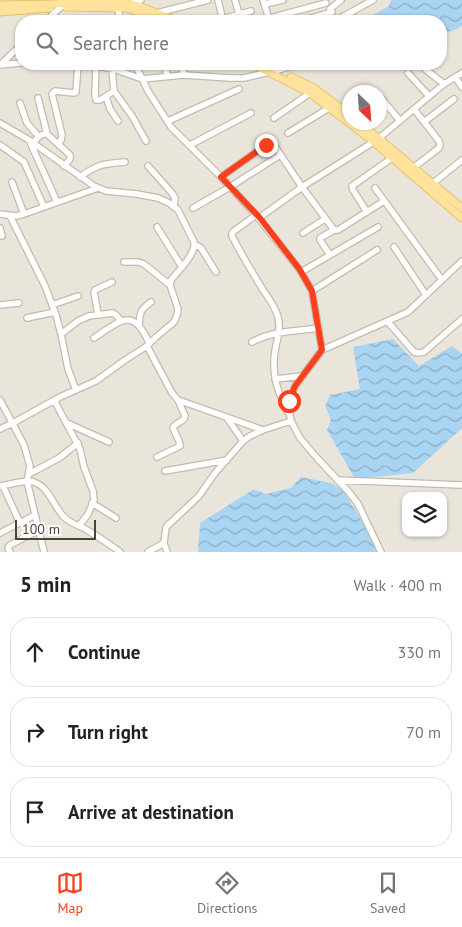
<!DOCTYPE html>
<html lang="en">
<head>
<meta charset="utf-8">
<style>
  :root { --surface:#fff; --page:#f6f6f6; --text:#222; --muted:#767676; --line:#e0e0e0; --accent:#fc3f1d }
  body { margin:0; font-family:"PT Sans",sans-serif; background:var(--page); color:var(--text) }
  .controls { position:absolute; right:15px; bottom:15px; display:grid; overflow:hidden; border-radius:10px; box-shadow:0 1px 4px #0004 }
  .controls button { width:45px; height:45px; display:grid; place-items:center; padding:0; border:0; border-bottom:1px solid var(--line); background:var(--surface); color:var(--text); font:25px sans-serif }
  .compass { position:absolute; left:342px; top:85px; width:45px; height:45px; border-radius:50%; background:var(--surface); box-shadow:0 1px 4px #0004; rotate:155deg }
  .scale { position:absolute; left:15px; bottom:12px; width:81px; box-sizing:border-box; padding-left:5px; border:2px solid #4b4439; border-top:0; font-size:14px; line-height:18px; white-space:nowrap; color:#4b4439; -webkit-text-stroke:4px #fff; paint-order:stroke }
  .stop { position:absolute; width:15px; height:15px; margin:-11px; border:4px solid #fc3f1d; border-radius:50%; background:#fff }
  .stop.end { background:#fc3f1d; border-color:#fff; box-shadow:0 1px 5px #0008 }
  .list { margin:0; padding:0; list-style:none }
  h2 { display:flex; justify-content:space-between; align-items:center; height:65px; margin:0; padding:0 20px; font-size:21px }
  h2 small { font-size:16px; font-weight:400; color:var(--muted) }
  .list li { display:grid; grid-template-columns:32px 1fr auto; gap:15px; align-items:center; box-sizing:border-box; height:70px; margin:0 10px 10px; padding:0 10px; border:1px solid var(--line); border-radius:20px }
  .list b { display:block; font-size:19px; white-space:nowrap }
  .list em { font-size:16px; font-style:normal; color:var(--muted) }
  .icon { flex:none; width:28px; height:28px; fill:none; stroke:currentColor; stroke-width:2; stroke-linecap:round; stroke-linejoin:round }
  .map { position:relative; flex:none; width:462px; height:552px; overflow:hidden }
  .search { position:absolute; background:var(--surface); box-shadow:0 1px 4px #0004; left:15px; right:15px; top:15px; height:55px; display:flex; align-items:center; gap:12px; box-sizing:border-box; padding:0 18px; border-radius:20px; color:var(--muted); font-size:19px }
  .sheet { height:305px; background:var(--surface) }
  nav { display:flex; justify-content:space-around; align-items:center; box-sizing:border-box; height:70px; border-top:1px solid var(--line); background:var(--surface); font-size:14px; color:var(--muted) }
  nav a { display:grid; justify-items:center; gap:2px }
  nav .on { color:var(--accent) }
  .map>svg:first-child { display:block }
</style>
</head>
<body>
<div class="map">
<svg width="462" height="552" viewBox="0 0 462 552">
  <defs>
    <pattern id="water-waves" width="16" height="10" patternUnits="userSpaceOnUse" patternTransform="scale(1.25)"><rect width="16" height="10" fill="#a9d4f2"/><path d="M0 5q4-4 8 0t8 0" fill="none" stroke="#8caec5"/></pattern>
  </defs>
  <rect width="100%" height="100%" fill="#f6f3ec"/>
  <!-- residential -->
  <path fill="#eae5da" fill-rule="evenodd" d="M 0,0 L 462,0 L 462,552 L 0,552 ZM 21,21 L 441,21 L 441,64 L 21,64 ZM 350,92 L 380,92 L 380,122 L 350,122 ZM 406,496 L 443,496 L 443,533 L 406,533 Z"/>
  <!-- water -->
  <path fill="url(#water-waves)" d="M 391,0 L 462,0 L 462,26 L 452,31 L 441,33 L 441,21 L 362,21 L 389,6 Z
    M 393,339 L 419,366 L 452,346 L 462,354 L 462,428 L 413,473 L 355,479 L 327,430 L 331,419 L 325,406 L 330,395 L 360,389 L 353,347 Z
    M 301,477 L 331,483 L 343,490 L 362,521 L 377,552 L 198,552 L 200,523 L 254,489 L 265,494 L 291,488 Z"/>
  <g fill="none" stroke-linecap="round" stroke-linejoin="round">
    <!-- minor casing -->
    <g stroke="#c2bbae" stroke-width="8">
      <path id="minor" d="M 218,0 L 223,21
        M 235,0 L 239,14
        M 263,0 L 269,19
        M 130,4 L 141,0
        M 265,4 L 283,0
        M 117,7 L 121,21
        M 330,9 L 341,0
        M 157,13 L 208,0
        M 222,19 L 251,11
        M 337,20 L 373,0
        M 46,21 L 65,3
        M 259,21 L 326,3
        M 301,21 L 332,12
        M 91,64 L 117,70 L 142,79 L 184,75 L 230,78 L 244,78 L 278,70 L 298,64
        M 135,64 L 148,91 L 171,127 L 221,177 L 256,215 L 300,270 L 312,291 L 322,350
        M 165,64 L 167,76
        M 181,64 L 184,75
        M 0,65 L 21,45
        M 0,65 L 21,63
        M 96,65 L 95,95 L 96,100 L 100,100 L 114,91
        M 112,69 L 114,91 L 132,116 L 146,141
        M 425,69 L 444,84
        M 408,73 L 429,96
        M 455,77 L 462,87
        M 106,96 L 110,109 L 118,121
        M 38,98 L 47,134
        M 382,99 L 400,121
        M 20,103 L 27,123 L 39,137
        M 274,118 L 310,93
        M 168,121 L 239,89
        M 424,122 L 454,99
        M 0,123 L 29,140 L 94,186 L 106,191 L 137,194 L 158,198 L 169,203 L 178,210 L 194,242 C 196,254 179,270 171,280 L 170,285 L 178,309 L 177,315 L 174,322 L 155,338 L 147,346 L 125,360 L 96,381 L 60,397 L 13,423 L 0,429
        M 288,133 L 329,108
        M 30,142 L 57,202
        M 33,143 C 37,139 40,133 47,134 L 70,155 L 70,159 L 64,166
        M 58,144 L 61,140 L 62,135 L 52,94 L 55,91 L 74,93 L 76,92 L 78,64
        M 0,145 L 24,162 L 44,207
        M 190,145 L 251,113
        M 148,166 L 172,193 L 175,198 L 174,206
        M 413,168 L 439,148 L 440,145 L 439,141 L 414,109
        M 80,177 C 97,164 104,164 125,162
        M 221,177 L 266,145 L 271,144 L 276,148 L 302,187 L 334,230 L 338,230 L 384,201
        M 12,182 L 24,214
        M 432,184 L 462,160
        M 375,188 L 442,280
        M 193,208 L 230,187 L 280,155
        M 367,212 L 353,190 L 352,186 L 392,158
        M 0,214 L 16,216 L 24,214 L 98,188
        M 256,215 L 234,231 L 232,233 L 232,236 C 241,254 252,272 263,290 C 269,299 275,306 278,317 C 281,329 277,339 275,351 C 271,374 278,394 289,414
        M 10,216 L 45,286 L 56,315 L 61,334 L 68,369 L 76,390
        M 259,218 L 302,187 L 378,139 L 444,84 L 462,73
        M 157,227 L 182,267
        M 0,228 L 2,236
        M 303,233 L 325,219
        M 194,246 L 198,246 L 201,248 L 216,272
        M 394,247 L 426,295
        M 330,255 L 320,240 L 320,238 L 334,230
        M 124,262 L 138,262 L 144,264 L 170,285
        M 301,272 L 378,227
        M 312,291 L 377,250
        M 0,305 L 19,303
        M 52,305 L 78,296
        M 98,314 L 94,292 L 95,290 L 112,282
        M 27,318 L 55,312
        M 388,322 L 414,352 L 418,353 L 424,352 L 462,319
        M 139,326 C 140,312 140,310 151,302
        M 61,334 L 78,321 L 89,316 L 113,313 L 117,316 L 121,321
        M 94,338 C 120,321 133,306 149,343
        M 252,342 C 272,331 296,331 319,328
        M 147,346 L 172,393 L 178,400 L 263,430
        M 275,379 L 303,376
        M 0,400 L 24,445 L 30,466 L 27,481 L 44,552
        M 54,400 L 80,449 L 84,467 L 93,491 L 94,500 L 88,514 L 79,526
        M 227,418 L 243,441
        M 67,423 L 109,442
        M 157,457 L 180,446 L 179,441 L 173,428 C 175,422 184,423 185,416 L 178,400
        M 165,471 L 227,460
        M 29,474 L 59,458 L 78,443
        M 337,480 L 462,485
        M 0,486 C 9,485 26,479 34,482 C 49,487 54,507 64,517 C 71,524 79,525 87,530 C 99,537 109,544 120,552
        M 3,486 L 20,523
        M 92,503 L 116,518
        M 0,533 L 35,515
        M 10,552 L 8,548 L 10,545 L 39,530
        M 148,552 L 164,543
        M 167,552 L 164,543 L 166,527 L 199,496 L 215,473 L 243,441 L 250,436 L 263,430 L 291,421
        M 381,552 L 358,504 L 348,491 L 317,458 L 300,438 L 291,421 L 290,416 L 289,401 L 295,386 L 322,350 L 408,312 L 462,261"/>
    </g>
    <!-- major casing -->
    <g stroke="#e6c16a" stroke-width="9">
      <path id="major" d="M 0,5 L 55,4 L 85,1 L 126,3 L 139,6 L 176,21
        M 66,7 L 127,8 L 163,21
        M 0,12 L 50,8
        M 253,64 L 310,93 L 374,142 L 462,218
        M 291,77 L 314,88 L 350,115
        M 359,122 L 462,208"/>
    </g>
    <!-- minor -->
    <use href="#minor" stroke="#fff" stroke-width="5.5"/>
    <!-- major -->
    <use href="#major" stroke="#ffe39c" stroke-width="7"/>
  </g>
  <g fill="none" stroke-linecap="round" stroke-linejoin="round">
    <!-- route -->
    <path stroke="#fc3f1d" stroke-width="6" d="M 266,145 L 221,177 L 260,218 L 300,270 L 312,291 L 322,350 L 295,386 L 289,401"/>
  </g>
</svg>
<div class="controls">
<button><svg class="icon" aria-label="layers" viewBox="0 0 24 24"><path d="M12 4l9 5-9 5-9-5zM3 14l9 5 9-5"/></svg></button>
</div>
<svg class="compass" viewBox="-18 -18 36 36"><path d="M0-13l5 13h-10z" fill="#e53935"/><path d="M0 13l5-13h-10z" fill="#767676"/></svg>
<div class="scale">100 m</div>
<div class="stop" style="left:289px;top:401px"></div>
<div class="stop end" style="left:266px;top:145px"></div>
<div class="search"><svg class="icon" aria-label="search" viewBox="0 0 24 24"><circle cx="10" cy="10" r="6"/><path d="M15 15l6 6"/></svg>Search here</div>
</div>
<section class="sheet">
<h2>5 min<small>Walk · 400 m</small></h2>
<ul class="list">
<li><svg class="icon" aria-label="ahead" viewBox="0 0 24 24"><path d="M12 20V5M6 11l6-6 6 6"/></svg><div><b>Continue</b></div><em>330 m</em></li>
<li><svg class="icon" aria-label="right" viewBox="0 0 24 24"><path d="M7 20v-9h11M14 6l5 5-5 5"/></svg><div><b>Turn right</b></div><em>70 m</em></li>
<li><svg class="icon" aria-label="arrive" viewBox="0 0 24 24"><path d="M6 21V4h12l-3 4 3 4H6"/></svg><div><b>Arrive at destination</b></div></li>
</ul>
</section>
<nav>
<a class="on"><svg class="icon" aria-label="map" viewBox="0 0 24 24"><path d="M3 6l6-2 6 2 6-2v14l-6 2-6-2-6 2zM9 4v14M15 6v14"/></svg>Map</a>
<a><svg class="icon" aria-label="directions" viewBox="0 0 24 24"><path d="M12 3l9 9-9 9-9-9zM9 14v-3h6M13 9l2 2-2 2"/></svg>Directions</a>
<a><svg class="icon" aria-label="saved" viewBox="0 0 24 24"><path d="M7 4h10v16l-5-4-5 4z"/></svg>Saved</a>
</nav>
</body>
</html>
